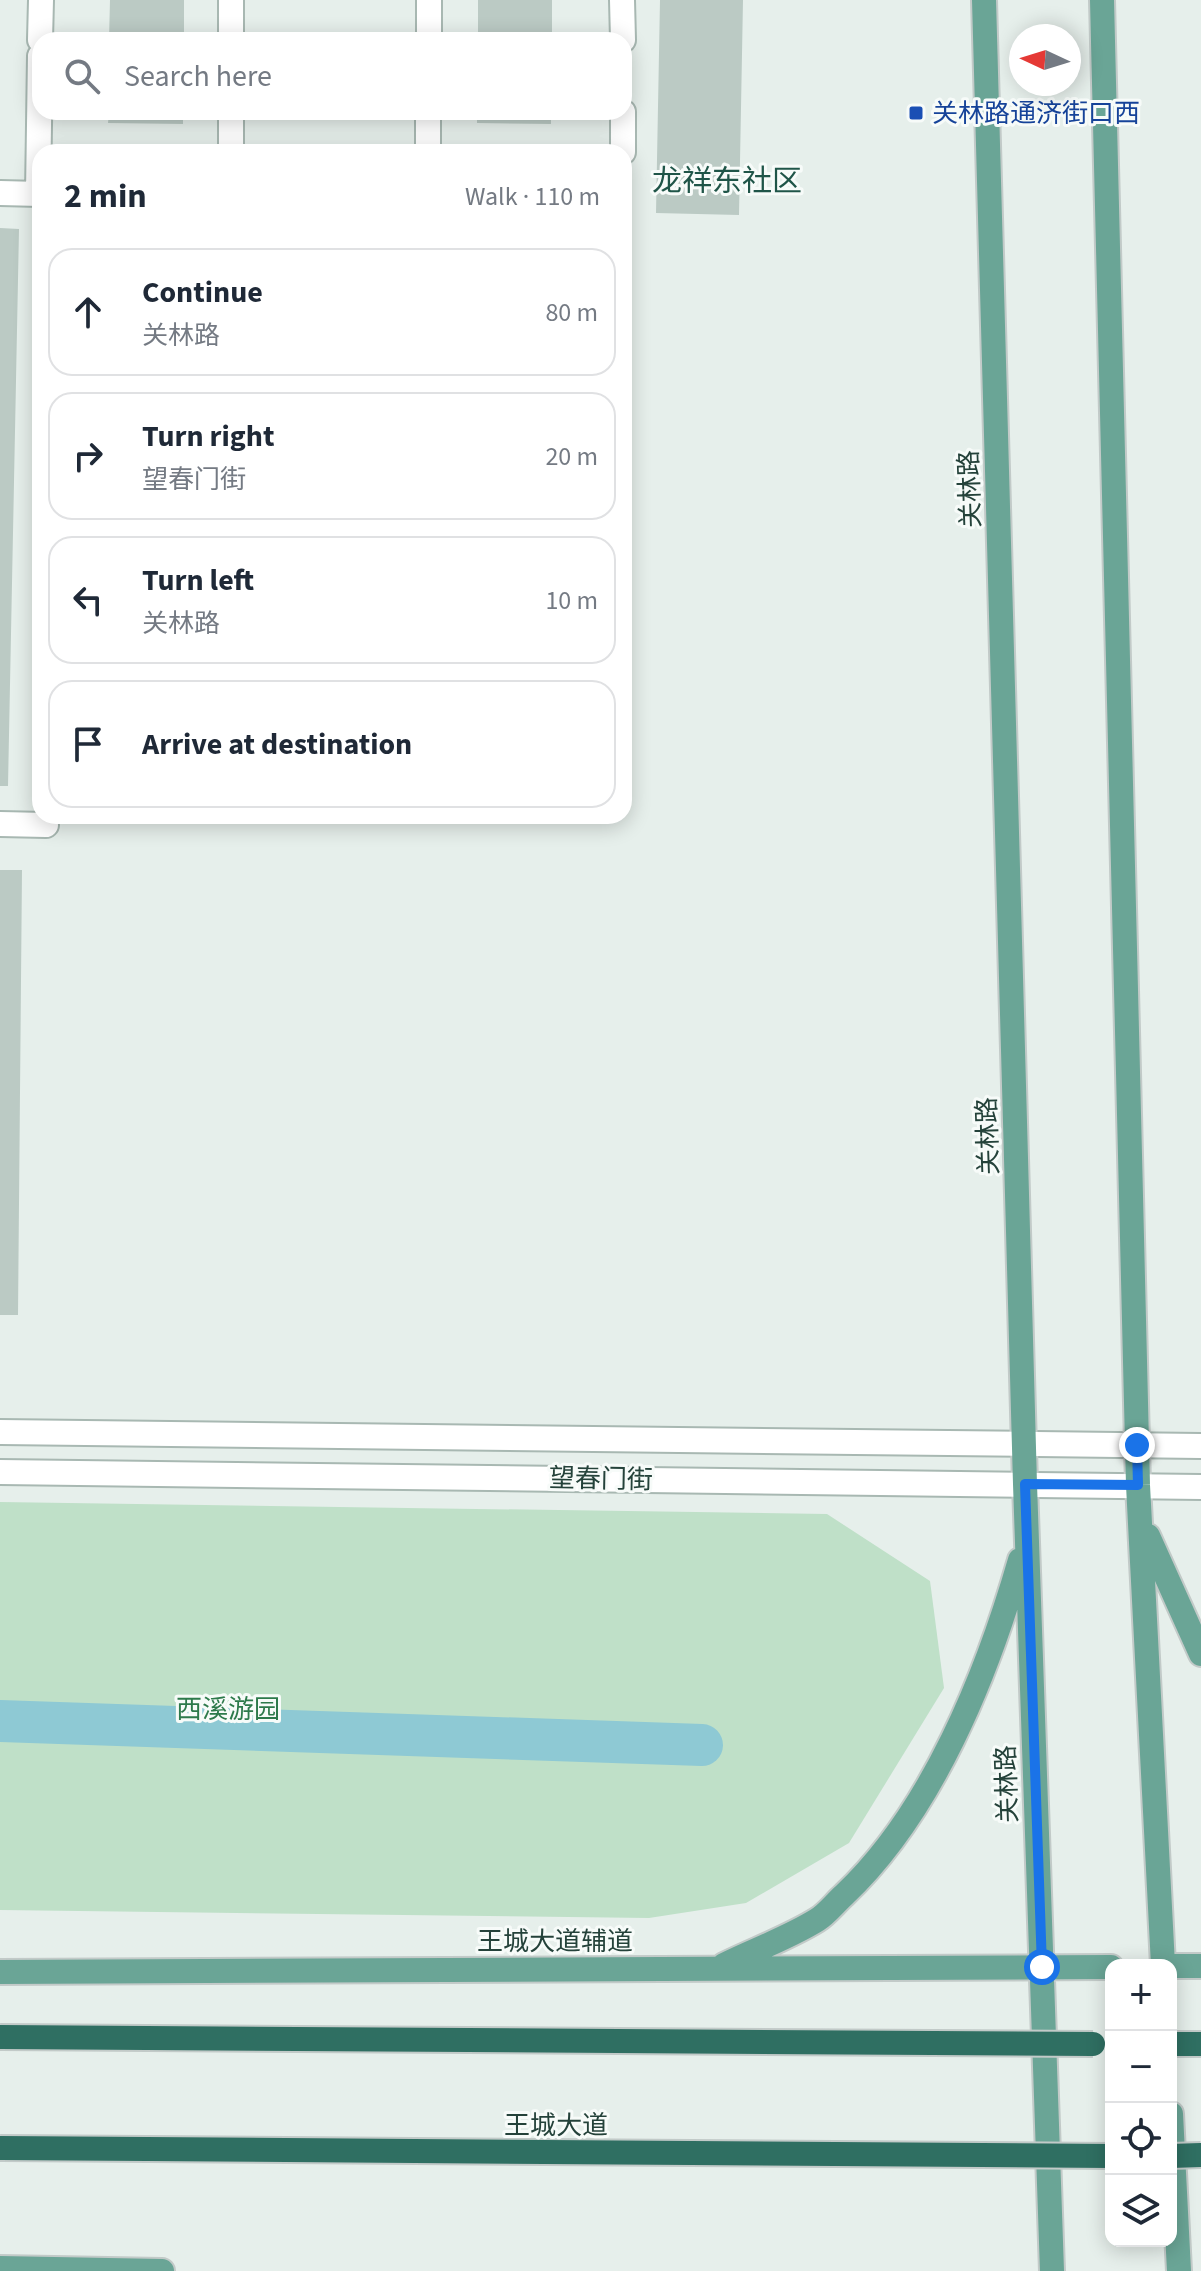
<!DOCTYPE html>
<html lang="en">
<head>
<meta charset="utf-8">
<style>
  :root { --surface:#fff; --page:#f6f6f7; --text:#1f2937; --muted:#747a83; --line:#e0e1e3 }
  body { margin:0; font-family:"Source Sans 3","Noto Sans SC",sans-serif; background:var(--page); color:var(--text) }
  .controls { position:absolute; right:24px; bottom:24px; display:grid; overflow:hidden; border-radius:16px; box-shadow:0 4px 20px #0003 }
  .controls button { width:72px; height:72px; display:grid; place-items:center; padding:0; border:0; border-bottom:2px solid var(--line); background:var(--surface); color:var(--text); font:40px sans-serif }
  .compass { position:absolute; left:1009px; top:24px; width:72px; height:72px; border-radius:50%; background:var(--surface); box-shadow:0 4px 20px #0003; rotate:274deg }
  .stop { position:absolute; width:24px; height:24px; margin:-18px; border:6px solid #1a73e8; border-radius:50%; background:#fff }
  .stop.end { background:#1a73e8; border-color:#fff; box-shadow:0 2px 8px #0008 }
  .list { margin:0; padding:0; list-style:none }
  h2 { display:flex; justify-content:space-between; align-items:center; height:104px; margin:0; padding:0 32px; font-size:34px }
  h2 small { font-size:26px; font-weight:400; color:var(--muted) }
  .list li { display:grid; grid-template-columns:52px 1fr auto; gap:24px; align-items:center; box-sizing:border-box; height:128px; margin:0 16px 16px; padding:0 16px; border:2px solid var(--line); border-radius:24px }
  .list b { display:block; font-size:30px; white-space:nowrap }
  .list p { margin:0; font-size:26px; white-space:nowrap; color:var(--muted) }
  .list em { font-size:26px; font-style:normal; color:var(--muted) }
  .icon { flex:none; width:44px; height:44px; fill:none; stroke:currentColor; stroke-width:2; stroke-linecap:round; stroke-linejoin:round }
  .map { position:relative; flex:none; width:1201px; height:2271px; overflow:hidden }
  .search { position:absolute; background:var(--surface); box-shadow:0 4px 20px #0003; left:32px; top:32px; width:600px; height:88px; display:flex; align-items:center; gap:20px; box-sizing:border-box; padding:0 28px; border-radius:24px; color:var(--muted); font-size:30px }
  .panel { position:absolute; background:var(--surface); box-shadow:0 4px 20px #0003; left:32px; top:144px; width:600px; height:680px; border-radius:24px }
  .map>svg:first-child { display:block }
</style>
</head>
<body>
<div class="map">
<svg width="1201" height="2271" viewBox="0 0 1201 2271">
  <rect width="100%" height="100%" fill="#e6efeb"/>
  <!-- green -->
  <path fill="#bfe0c8" d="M 0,1502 L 827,1514 L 930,1581 L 944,1688 L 849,1843 L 746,1903 L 649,1918 L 0,1910 Z"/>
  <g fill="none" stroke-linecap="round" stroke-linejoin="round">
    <!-- canal -->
    <path stroke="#8ec9d4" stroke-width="42" d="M 0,1721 L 702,1745"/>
  </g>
  <!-- building -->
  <path fill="#bbcac4" d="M 110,0 L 184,0 L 184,40 L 109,40 Z
    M 478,0 L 552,0 L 552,40 L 478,40 Z
    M 660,0 L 743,0 L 739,215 L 656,213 Z
    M 109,112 L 183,112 L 183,124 L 108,123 Z
    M 477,112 L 551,112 L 551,124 L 477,123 Z
    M 0,228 L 19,229 L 8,786 L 0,786 Z
    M 0,870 L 22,870 L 18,1315 L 0,1315 Z"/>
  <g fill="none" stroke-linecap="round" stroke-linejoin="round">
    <!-- minor casing -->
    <g stroke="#a8b8b2" stroke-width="28">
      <path id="minor" d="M 622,0 L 623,40
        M 40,40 L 41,0
        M 231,40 L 231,0
        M 429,40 L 429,0
        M 623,112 L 623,152
        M 231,152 L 231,112
        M 428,152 L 428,112
        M 0,193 L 40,194
        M 38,194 L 40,56
        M 0,824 L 46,825
        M 0,1432 L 1201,1446
        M 0,1472 L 1201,1487"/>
    </g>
    <!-- major casing -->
    <g stroke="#c2cac8" stroke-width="28">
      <path id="major" d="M 984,0 L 1025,1484 L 1052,2271
        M 1102,0 L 1138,1485 L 1163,1965
        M 1148,1536 L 1201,1654
        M 724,1965 C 754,1950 788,1938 817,1920 C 827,1914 835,1903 844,1895 C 932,1812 987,1675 1020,1560
        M 1171,1966 L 1201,1966
        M 0,1972 L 1111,1967
        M 1171,2114 L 1179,2271
        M 0,2268 L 162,2271"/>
    </g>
    <!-- highway casing -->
    <g stroke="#c2cac8" stroke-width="28">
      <path id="highway" d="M 1171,2044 L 1201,2044"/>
    </g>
    <!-- minor -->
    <use href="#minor" stroke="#fff" stroke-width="24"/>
    <!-- major -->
    <use href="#major" stroke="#6aa596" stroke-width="24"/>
    <!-- highway -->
    <use href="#highway" stroke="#2f6f62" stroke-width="24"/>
    <!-- highway-bridge casing -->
    <g stroke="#c2cac8" stroke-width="28" stroke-linecap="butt">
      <path id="highway-bridge" d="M 0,2037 L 1093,2044
        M 0,2148 L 1111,2156
        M 1171,2156 L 1201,2155"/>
    </g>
    <!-- highway-bridge -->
    <use href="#highway-bridge" stroke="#2f6f62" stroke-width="24"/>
  </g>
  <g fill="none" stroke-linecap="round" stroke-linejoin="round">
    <!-- route -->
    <path stroke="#1a73e8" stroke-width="10" d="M 1042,1967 L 1025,1484 L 1138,1485 L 1137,1445"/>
  </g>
  <!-- markers -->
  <rect fill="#1a4fb4" stroke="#f7fbf9" stroke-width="3" x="908" y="105" width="16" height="16" rx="4"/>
  <g text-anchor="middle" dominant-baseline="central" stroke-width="6" stroke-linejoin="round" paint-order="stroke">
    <!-- transit labels -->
    <g font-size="26" fill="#164399" stroke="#f7fbf9" text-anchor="start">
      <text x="932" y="113">关林路通济街口西</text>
    </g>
    <!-- street labels -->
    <g font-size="26" fill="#24423a" stroke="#f7fbf9">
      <text transform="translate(970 489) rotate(-92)">关林路</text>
      <text transform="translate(988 1136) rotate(-92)">关林路</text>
      <text transform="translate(601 1479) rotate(1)">望春门街</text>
      <text transform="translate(1007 1784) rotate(-92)">关林路</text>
      <text x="555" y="1941">王城大道辅道</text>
      <text x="556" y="2125">王城大道</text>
    </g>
    <!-- park labels -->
    <g font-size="26" fill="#2d7a4b" stroke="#f7fbf9">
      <text x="228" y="1709">西溪游园</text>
    </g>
    <!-- quarter labels -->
    <g font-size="30" fill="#1f5548" stroke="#f7fbf9">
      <text x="727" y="181">龙祥东社区</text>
    </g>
  </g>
</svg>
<div class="controls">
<button>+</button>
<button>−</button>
<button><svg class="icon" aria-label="locate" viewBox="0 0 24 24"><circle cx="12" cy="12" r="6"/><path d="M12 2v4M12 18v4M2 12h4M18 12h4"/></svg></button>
<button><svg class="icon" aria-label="layers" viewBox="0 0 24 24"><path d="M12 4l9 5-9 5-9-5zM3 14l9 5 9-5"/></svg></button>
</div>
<svg class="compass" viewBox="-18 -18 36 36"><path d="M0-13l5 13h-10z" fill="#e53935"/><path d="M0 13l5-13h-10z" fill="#747a83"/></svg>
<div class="stop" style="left:1042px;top:1967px"></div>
<div class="stop end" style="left:1137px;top:1445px"></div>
<div class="search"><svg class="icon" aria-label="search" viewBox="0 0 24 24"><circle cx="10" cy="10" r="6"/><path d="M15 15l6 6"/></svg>Search here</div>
<section class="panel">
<h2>2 min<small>Walk · 110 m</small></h2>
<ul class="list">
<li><svg class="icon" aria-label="ahead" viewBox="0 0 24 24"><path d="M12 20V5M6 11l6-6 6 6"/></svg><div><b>Continue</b><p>关林路</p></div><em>80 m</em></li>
<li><svg class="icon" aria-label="right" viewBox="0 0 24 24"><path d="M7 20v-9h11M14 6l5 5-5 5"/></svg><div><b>Turn right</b><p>望春门街</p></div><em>20 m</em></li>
<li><svg class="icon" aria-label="left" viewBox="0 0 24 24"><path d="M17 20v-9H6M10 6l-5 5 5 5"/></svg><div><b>Turn left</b><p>关林路</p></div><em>10 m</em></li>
<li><svg class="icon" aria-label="arrive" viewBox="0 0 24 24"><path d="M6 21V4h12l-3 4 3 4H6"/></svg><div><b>Arrive at destination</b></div></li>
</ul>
</section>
</div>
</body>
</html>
